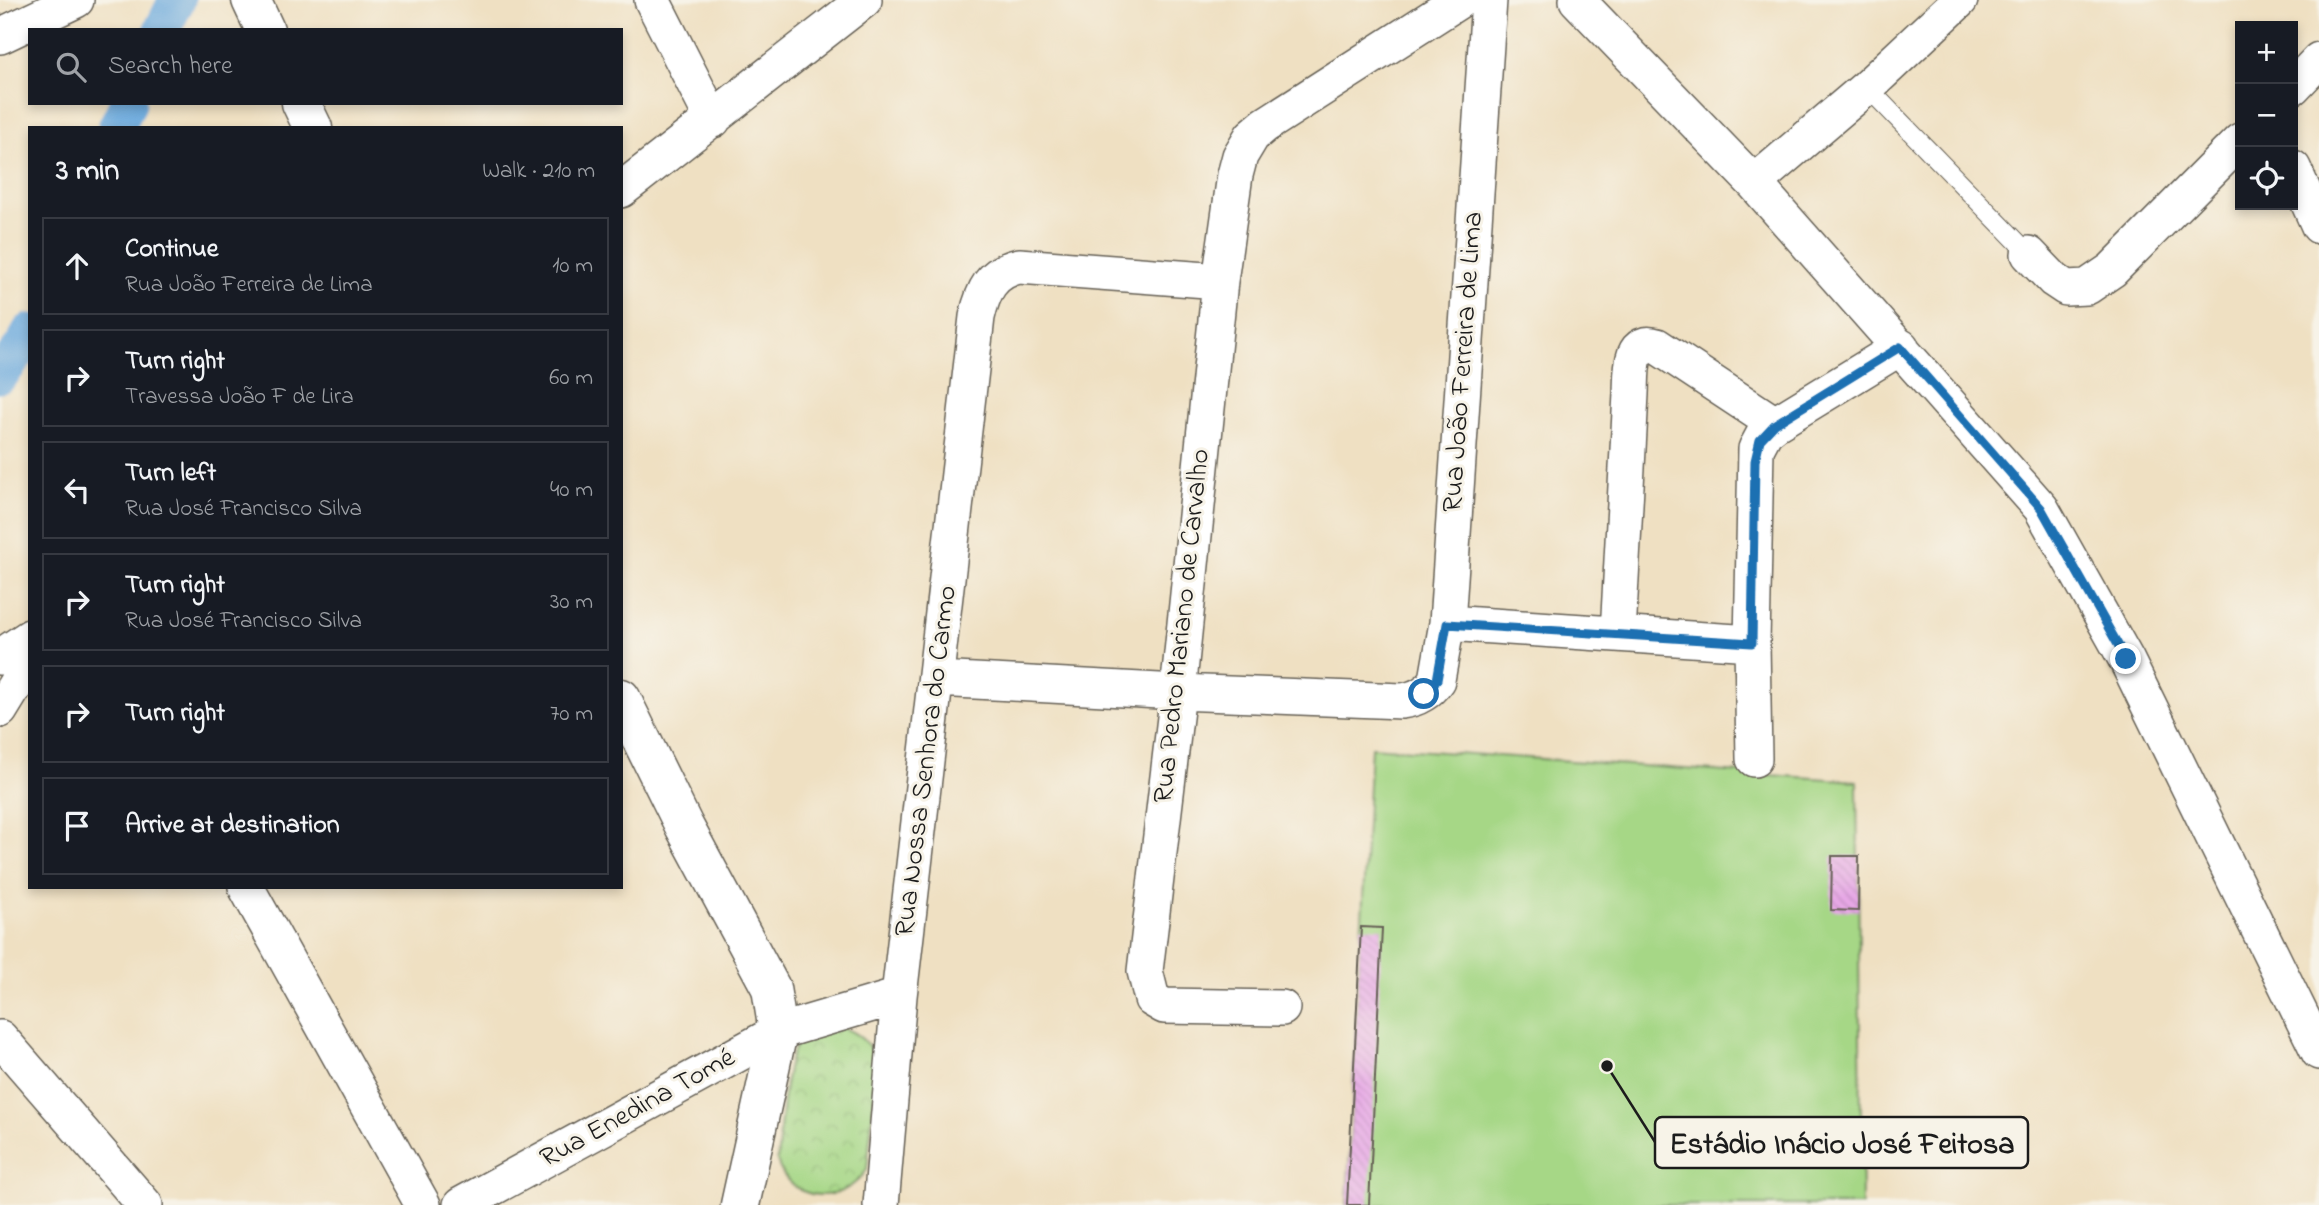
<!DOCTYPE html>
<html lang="en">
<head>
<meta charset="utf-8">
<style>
  :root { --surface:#171b24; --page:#20242c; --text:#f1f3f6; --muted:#9ea1a6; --line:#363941 }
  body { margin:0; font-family:"Indie Flower",sans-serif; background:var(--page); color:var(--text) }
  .controls { position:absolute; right:21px; top:21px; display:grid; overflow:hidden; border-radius:0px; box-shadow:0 4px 10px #0003 }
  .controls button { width:63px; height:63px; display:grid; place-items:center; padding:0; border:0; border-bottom:2px solid var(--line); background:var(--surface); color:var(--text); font:35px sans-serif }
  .stop { position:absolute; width:21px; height:21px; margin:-16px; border:5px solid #1f6fb2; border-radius:50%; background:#fff }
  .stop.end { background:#1f6fb2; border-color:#fff; box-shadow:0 2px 7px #0008 }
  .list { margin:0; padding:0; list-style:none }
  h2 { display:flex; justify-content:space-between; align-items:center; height:91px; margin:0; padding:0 28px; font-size:30px }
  h2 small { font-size:23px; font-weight:400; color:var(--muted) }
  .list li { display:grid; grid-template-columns:46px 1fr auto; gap:21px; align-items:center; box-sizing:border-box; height:98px; margin:0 14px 14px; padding:0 14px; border:2px solid var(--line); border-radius:0px }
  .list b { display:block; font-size:26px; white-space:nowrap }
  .list p { margin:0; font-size:23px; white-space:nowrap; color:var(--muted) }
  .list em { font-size:23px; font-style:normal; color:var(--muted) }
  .icon { flex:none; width:38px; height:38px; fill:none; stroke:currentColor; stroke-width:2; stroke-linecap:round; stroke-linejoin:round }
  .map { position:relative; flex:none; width:2319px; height:1205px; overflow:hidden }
  .search { position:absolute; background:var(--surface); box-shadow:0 4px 10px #0003; left:28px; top:28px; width:595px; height:77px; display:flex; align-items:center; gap:18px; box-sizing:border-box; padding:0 24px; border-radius:0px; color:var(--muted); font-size:26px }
  .panel { position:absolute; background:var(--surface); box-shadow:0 4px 10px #0003; left:28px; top:126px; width:595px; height:763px; border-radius:0px }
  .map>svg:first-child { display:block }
</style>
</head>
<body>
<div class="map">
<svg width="2319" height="1205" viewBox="0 0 2319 1205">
  <defs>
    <pattern id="park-crowns" width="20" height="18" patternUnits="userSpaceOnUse" patternTransform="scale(1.75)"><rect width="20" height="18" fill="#a6d786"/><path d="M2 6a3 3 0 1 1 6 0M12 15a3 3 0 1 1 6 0" fill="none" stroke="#8eb873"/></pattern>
    <pattern id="building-back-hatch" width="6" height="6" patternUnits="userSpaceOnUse" patternTransform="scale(1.75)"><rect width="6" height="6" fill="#e7a8e6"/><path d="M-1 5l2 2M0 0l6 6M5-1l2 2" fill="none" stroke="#c690c5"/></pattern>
  </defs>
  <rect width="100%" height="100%" fill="#f7f3e8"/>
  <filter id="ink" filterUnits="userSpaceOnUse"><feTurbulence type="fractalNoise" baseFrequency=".0143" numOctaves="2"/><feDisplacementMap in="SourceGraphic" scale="14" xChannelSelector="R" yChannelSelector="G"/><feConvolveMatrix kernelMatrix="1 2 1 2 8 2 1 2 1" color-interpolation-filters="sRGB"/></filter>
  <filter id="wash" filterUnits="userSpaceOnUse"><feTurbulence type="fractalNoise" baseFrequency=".00686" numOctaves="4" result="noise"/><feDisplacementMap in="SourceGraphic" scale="28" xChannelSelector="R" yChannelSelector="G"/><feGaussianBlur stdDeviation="1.57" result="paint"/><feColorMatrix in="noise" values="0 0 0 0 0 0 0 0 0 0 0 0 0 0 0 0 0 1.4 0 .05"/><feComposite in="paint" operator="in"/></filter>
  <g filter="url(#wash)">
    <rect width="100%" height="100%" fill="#efe0c2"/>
    <!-- park -->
    <path fill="url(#park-crowns)" stroke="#617a51" stroke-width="2" d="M 844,1028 C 884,1045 877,1072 873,1108 C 871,1128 869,1149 867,1169 C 845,1205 791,1205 777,1161 C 780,1138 784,1056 798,1043 C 805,1036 833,1031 844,1028 Z"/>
    <!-- pitch -->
    <path fill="#a6d786" stroke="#617a51" stroke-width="2" d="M 1371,747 L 1857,781 L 1862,1205 L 1347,1205 Z"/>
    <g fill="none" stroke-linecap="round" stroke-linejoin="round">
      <!-- canal -->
      <path stroke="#6aa9dd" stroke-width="37" d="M 162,30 L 177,0
        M 116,128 L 128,103
        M 0,375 L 25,343 L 30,332"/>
    </g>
    <g id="blocks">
      <!-- building -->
      <path fill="url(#building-back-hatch)" d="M 1832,856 L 1859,856 L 1858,911 L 1831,910 Z
        M 1361,927 L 1382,928 L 1369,1205 L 1347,1205 Z"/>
    </g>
  </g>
  <g filter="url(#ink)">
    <use href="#blocks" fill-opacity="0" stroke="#666156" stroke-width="2"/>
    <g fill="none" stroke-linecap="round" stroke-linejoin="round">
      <!-- lane casing -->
      <g stroke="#666156" stroke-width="20">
        <path id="lane" d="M 1867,87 L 2029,254"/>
      </g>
      <!-- street casing -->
      <g stroke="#666156" stroke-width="38">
        <path id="street" d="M 652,0 L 713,120
          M 1577,0 L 1754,183 L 2041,508 L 2126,659 L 2319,1052
          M 0,36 L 76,0
          M 2293,87 L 2319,60
          M 2293,168 L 2319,226
          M 1754,183 L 1867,87 L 1960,0
          M 621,190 L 864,0
          M 2029,254 L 2054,280 L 2066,288 L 2087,287 L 2112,270 L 2240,141
          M 1447,623 L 1752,643
          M 1618,634 L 1631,394 C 1632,376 1628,336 1657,346 L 1775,424
          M 0,657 L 30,637
          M 937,679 L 1178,692 L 1402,701 C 1417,699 1428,693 1437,680 L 1447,623 L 1489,0
          M 0,710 L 30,661
          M 1754,759 L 1752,643 L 1756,449 L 1765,432 L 1775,424 L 1901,347
          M 246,887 L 423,1205
          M 1282,1008 L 1164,1006 L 1152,999 L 1145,971 L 1178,692 L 1220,281 L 1235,175 L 1240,156 L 1252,136 L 1265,125 L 1460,0
          M 0,1038 L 145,1205
          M 461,1205 L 778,1032 L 899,996
          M 881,1205 L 899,996 L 977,317 C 983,291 991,272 1019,266 L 1220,281"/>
      </g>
      <!-- secondary casing -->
      <g stroke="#666156" stroke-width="41">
        <path id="secondary" d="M 251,0 L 265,30
          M 301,103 L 313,128
          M 621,698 L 684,826 L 771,988 L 778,1032 L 740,1205"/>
      </g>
      <!-- lane -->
      <use href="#lane" stroke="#fff" stroke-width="18"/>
      <!-- street -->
      <use href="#street" stroke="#fff" stroke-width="35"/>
      <!-- secondary -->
      <use href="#secondary" stroke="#fff" stroke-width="38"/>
    </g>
  </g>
  <g fill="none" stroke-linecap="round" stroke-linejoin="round" filter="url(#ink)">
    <!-- route -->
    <path stroke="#1f6fb2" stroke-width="9" d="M 1424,694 L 1437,680 L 1447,624 L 1752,643 L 1755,461 L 1760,440 L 1775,424 L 1900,347 L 2041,508 L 2126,659"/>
  </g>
  <g text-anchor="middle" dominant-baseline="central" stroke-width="6" stroke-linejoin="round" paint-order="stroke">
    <!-- street labels -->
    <g font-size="28" fill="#1c1c1c" stroke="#f7f3e8">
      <text transform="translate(1464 362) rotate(-86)">Rua João Ferreira de Lima</text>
      <text transform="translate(1183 626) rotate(-84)">Rua Pedro Mariano de Carvalho</text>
      <text transform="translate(927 761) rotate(-83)">Rua Nossa Senhora do Carmo</text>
      <text transform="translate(638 1109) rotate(-29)">Rua Enedina Tomé</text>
    </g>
  </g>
  <!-- callouts -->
  <path fill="none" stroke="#1c1c1c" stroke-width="2.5" d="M1607 1066L1655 1142"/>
  <circle fill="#1c1c1c" stroke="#f7f3e8" stroke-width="2.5" cx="1607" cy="1066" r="7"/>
  <rect fill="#f7f3e8" stroke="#1c1c1c" stroke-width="2.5" x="1655" y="1117" width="373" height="51" rx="7"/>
  <g font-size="30" text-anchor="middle" font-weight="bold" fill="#1c1c1c">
    <text x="1842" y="1153">Estádio Inácio José Feitosa</text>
  </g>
</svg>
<div class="controls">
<button>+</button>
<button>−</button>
<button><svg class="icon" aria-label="locate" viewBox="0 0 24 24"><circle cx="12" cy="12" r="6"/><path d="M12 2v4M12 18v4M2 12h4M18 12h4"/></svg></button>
</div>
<div class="stop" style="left:1424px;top:694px"></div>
<div class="stop end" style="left:2126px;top:659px"></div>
<div class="search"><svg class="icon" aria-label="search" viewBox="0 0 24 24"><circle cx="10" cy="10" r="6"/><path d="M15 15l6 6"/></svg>Search here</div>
<section class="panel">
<h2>3 min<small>Walk · 210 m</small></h2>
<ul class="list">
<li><svg class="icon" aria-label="ahead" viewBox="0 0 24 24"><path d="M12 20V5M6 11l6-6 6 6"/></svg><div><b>Continue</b><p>Rua João Ferreira de Lima</p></div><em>10 m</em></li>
<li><svg class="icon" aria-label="right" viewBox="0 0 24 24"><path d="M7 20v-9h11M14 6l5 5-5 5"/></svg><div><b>Turn right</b><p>Travessa João F de Lira</p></div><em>60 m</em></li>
<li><svg class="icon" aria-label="left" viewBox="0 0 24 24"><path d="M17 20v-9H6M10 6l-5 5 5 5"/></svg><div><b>Turn left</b><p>Rua José Francisco Silva</p></div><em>40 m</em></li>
<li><svg class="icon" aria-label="right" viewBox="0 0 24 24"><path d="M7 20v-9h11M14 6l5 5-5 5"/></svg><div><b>Turn right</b><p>Rua José Francisco Silva</p></div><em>30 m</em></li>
<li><svg class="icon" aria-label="right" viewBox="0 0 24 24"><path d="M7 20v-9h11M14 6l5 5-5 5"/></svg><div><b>Turn right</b></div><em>70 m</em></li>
<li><svg class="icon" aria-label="arrive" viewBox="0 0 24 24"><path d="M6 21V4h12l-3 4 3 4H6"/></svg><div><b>Arrive at destination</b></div></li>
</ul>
</section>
</div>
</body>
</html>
